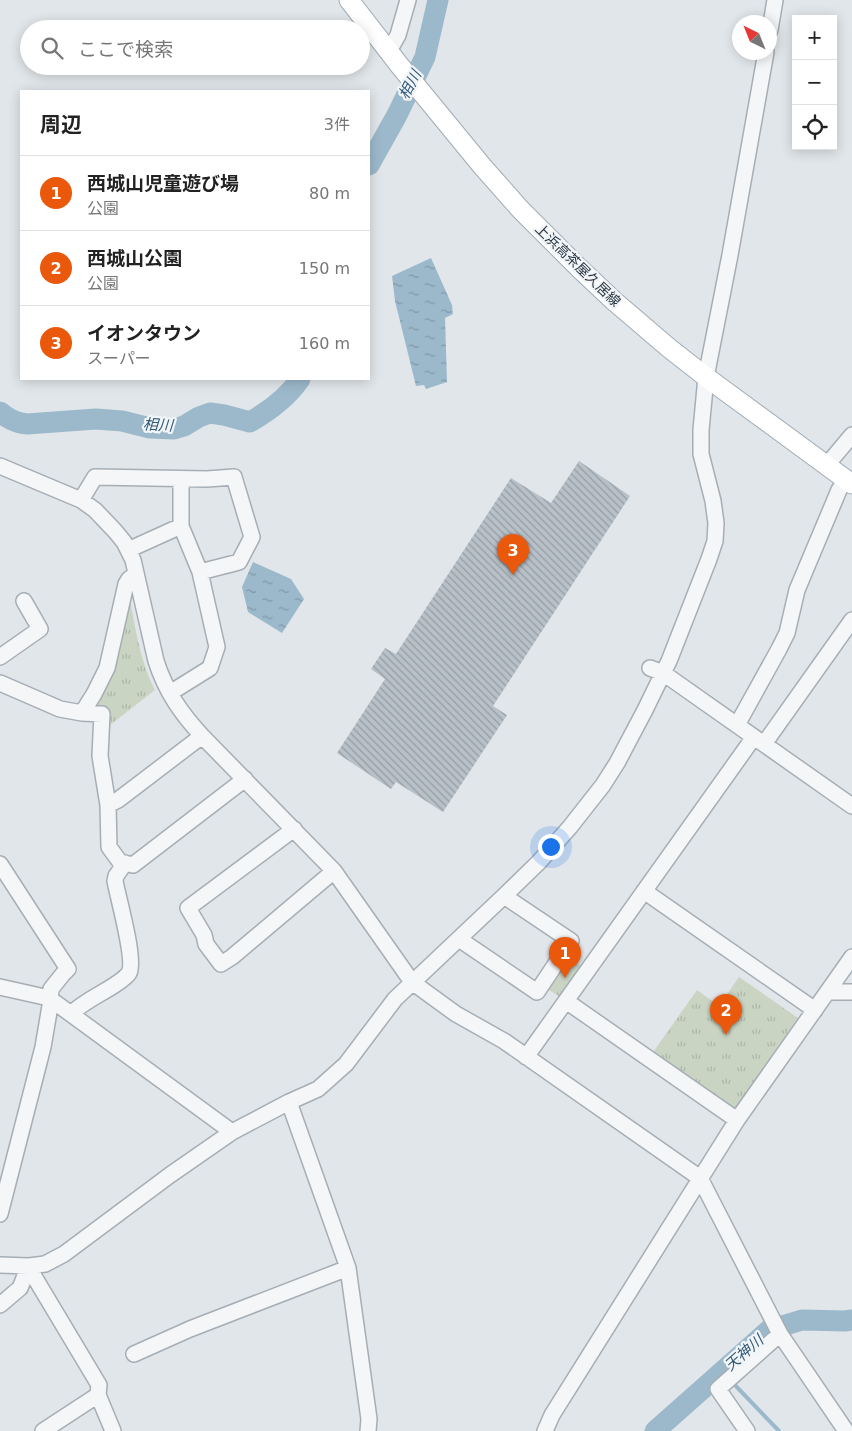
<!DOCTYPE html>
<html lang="ja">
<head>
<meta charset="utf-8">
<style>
  :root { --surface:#fff; --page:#f6f6f6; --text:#222; --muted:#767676; --line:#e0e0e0; --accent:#ea580c }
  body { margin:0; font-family:"DejaVu Sans","Noto Sans JP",sans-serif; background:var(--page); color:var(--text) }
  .controls { position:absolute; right:15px; top:15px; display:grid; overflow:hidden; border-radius:0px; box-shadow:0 2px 12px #0003 }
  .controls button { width:45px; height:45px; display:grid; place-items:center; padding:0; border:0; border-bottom:1px solid var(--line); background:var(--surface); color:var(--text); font:25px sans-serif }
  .compass { position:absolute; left:732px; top:15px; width:45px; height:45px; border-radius:50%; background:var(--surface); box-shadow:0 2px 12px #0003; rotate:317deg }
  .you { position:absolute; left:550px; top:846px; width:18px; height:18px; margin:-12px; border:4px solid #fff; border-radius:50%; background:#1a73e8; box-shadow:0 0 0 8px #1a73e833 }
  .badge { display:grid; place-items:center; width:32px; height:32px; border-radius:50%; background:var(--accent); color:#fff; font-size:16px; font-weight:700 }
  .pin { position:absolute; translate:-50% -41px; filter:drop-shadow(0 1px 2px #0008) }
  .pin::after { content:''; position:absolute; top:26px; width:18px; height:15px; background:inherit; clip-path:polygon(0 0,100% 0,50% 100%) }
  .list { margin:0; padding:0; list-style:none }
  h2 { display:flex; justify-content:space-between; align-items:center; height:65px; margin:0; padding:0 20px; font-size:21px }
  h2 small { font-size:16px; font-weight:400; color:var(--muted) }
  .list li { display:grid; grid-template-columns:32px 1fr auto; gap:15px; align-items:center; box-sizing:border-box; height:75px; padding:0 20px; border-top:1px solid var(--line) }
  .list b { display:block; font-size:19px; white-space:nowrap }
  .list p { margin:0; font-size:16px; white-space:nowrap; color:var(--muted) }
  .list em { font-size:16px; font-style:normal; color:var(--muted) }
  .icon { flex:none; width:28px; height:28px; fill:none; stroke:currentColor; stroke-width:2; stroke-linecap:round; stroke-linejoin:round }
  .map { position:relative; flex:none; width:852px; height:1431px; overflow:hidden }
  .search { position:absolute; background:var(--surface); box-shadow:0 2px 12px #0003; left:20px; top:20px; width:350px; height:55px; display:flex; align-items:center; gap:12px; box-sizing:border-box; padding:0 18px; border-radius:28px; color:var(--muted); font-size:19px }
  .panel { position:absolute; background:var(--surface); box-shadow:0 2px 12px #0003; left:20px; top:90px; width:350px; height:290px; border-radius:0px }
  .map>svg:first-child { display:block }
</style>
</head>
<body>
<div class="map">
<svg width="852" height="1431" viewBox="0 0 852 1431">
  <defs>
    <pattern id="park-tufts" width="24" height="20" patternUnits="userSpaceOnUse" patternTransform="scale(1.25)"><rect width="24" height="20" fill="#c9d4c2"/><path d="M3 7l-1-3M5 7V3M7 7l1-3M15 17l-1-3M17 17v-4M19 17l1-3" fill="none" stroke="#adb7a8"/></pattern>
    <pattern id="water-ripples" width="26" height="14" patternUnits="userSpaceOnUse" patternTransform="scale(1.25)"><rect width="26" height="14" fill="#9cb9cb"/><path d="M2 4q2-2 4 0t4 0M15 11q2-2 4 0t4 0" fill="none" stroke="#7f97a6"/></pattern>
    <pattern id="building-back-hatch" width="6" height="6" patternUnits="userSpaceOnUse" patternTransform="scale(1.25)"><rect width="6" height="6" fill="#b8c0c8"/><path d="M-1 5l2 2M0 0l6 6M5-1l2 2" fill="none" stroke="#969da4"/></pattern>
  </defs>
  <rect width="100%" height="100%" fill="#e1e6ea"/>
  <!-- park -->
  <path fill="url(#park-tufts)" d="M 128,590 C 135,624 139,659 155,690 L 105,729 L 93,710 Z
    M 566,957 L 584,968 L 563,999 L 546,988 Z
    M 739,977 L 798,1018 L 735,1110 L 656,1059 L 654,1051 L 697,990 L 719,1006 Z"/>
  <!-- water -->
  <path fill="url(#water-ripples)" d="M 431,258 L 452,305 L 453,314 L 445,318 L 447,382 L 426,389 L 424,385 L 416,386 L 395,301 L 392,276 Z
    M 253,562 L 291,579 L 304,599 L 282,633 L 248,612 L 242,587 Z"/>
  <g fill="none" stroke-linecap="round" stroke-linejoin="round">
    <!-- stream -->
    <path stroke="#9cb9cb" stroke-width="4" d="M 722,1372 L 727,1377
      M 732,1382 L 779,1431"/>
    <!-- river -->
    <path stroke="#9cb9cb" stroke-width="21" d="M 369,165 L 397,115 L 425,57 L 438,0
      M 0,412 C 8,419 16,423 27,424 L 96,419 L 122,421 L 150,428 L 174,429 L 184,426 L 199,417 L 210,413 L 224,415 L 250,422 C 269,411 288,397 300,379
      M 655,1431 L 769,1330 L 802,1320 L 845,1321 L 852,1320"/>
  </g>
  <!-- building -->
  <path fill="url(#building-back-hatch)" d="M 579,461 L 630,496 L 493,706 L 507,715 L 443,812 L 396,782 L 391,789 L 337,753 L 385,679 L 371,669 L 385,648 L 396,654 L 511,478 L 551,503 Z"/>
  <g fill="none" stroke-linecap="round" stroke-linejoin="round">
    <!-- minor casing -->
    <g stroke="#a6aeb5" stroke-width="18">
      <path id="minor" d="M 770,30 L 775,0
        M 389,51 L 398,35 L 408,0
        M 0,466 L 81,500 L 95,510 L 115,531 L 124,542 L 133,560 L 156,661 C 166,692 181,713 202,736 L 334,871 L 412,982 L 456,1014 L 504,1041 L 700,1178 L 780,1334 L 846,1431
        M 826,466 L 852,435
        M 181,479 L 181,526 L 200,572
        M 81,500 L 95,477 L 207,479 L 234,477 L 252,537 L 239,562 L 200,572 L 217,647 L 210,668 L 170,693
        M 128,550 L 181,526
        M 0,657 L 40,629 L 24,601
        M 650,668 L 663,673 L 669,661 L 709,559 L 715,541 L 716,523 L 713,501 L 701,454 L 701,430 L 706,377 L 730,255 L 766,52
        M 0,683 L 60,709 L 82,713 L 102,714 L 100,756 L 108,805
        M 82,713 L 94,694 L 107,668 L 126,584 L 129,579 L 136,574
        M 737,725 L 779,649 L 787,633 L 797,590 L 839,490 L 846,480
        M 202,736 L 118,800 L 108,805 L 109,847 L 120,862 L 133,865 L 245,779
        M 764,744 L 852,620
        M 294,829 L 188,908 L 204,935 L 206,944 L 221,964 L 232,957 L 334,871
        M 0,864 L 68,969 L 63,974 L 51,989 L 50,1006 L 43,1047 L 0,1214
        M 644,891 L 815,1010
        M 459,939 L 537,992 L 571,941 L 504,896
        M 0,987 L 49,998 L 232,1132
        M 828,992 L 852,992
        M 566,1001 L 737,1120
        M 71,1014 C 86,999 107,992 123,979 C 125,977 127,976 129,973 C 136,960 118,898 115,881 L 116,876 L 125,863
        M 526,1057 L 754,737
        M 0,1265 L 29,1266 L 45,1264 L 64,1254 L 170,1175 L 232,1132 L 289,1102 L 318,1089 L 346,1064 L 395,999 L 504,896 L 539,862 L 570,827 L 603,785 L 617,763 L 645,710 L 663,673 L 852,806
        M 29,1266 L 35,1278 L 99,1385 L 98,1395 L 113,1431
        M 348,1268 L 369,1419 L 368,1431
        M 0,1305 L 20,1288 L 29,1266
        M 134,1354 L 190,1329 L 348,1268 L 289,1102
        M 43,1431 L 98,1395
        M 545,1431 L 552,1415 L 737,1120 L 852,957
        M 747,1431 L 718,1389 L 780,1334"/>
    </g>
    <!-- major casing -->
    <g stroke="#a0acb6" stroke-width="21">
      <path id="major" d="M 349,0 L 400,66 L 482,166 L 520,209 L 579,268 L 614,301 L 669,348 L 706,377 L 852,484"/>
    </g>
    <!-- minor -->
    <use href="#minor" stroke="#f4f6f8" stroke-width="15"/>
    <!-- major -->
    <use href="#major" stroke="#fff" stroke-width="19"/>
  </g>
  <g text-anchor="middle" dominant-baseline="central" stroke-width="4.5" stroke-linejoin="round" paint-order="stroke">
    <!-- street labels -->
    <g font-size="14" fill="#293643" stroke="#f1f5f8">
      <text transform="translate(578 265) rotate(44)">上浜高茶屋久居線</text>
    </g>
    <!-- water labels -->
    <g font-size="15" font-style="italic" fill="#325a78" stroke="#f1f5f8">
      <text transform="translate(410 85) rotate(-62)">相川</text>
      <text transform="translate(158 425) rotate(3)">相川</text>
      <text transform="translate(744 1353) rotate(-41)">天神川</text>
    </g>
  </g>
</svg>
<div class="controls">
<button>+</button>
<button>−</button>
<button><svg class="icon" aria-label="locate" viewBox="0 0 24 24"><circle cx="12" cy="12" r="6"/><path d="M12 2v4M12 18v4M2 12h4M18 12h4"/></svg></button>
</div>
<svg class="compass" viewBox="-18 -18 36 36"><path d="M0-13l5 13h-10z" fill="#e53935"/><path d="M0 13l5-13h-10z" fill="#767676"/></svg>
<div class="you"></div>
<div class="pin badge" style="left:565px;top:978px">1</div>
<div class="pin badge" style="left:726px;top:1035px">2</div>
<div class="pin badge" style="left:513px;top:575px">3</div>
<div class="search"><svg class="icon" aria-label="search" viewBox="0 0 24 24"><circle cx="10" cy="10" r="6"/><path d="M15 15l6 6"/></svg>ここで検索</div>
<section class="panel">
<h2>周辺<small>3件</small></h2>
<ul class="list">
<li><span class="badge">1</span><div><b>西城山児童遊び場</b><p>公園</p></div><em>80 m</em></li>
<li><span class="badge">2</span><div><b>西城山公園</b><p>公園</p></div><em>150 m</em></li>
<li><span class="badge">3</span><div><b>イオンタウン</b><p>スーパー</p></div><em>160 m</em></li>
</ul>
</section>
</div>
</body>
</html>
